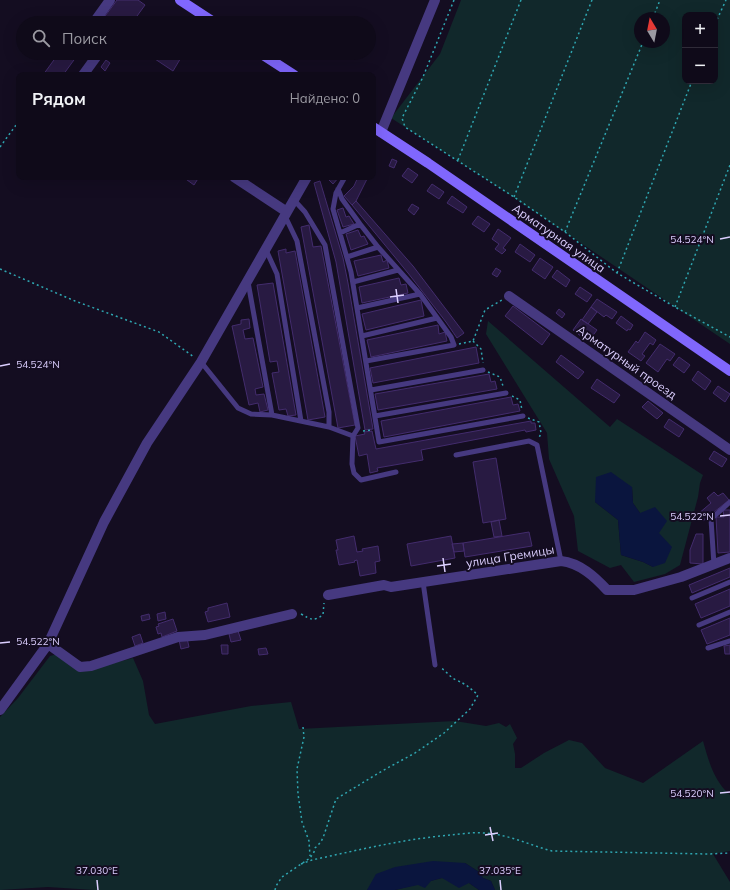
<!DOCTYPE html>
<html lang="ru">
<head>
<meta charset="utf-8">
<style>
  :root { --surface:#0f0a19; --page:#181322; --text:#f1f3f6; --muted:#9b9aa2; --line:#2f2b38 }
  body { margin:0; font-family:Mulish,sans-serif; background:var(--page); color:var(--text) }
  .controls { position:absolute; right:12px; top:12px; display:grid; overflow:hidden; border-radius:8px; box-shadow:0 4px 16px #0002 }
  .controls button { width:36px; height:36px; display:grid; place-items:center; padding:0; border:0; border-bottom:1px solid var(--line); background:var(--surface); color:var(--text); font:20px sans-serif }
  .compass { position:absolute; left:634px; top:12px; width:36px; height:36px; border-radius:50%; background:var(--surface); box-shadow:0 4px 16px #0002; rotate:350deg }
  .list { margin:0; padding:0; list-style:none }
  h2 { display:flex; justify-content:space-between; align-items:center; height:52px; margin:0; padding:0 16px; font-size:17px }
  h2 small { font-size:13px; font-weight:400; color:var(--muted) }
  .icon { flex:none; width:22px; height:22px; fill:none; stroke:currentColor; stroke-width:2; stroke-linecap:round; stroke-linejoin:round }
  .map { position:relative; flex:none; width:730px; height:890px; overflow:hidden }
  .search { position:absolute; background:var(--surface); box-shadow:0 4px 16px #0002; left:16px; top:16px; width:360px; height:44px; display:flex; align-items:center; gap:10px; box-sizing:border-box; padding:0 14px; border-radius:22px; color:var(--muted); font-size:15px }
  .panel { position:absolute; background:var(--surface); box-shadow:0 4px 16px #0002; left:16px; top:72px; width:360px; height:108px; border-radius:8px }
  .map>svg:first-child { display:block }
</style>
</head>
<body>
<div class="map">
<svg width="730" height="890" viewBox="0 0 730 890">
  <rect width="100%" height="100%" fill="#140d21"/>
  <!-- green -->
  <path fill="#11282b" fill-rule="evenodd" d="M 461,0 L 730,0 L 730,344 L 498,187 L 391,118 L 440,54 ZM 685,15 L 715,15 L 715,81 L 685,81 ZM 640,18 L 664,18 L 664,42 L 640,42 Z
    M 488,321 L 610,427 L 617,419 L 703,475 L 700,483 L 698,497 L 680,565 L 665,574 L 634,582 L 621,565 L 610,568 L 578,551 L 574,516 L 549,459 L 547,433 L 486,334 ZM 632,487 L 633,503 L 640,513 L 653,567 L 643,562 L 621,555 L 618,520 L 595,502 Z
    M 57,654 L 84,671 L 133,658 L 143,681 L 149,715 L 155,724 L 251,706 L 291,702 L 299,729 L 455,721 L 486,726 L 499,723 L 506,727 L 510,724 L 517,738 L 513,744 L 515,754 L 515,768 L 521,768 L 544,753 L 569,740 L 582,743 L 605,768 L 643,783 L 703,741 C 709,762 714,781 730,795 L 730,851 L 713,854 L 730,882 L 730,890 L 495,890 L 491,881 L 483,878 L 479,872 L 465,863 L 371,885 L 367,890 L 94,890 L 48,887 L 0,890 L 0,717 L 18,698 L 50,656 Z
    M 442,878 L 469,883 L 479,890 L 395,890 Z"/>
  <!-- water -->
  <path fill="#0a153e" d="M 611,472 L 632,487 L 633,503 L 640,513 L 655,507 L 667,521 L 659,533 L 672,547 L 665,563 L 653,567 L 643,562 L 621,555 L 618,520 L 595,502 L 596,477 Z
    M 433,861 L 465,863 L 479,872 L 483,878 L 491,881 L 495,890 L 479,890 L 469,883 L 459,888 L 442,878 L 431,881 L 425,888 L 418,885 L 395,890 L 367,890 L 376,874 L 395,867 Z"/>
  <!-- building -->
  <path fill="#281a42" stroke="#432c6d" d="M 117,0 L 138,0 L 145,5 L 132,23 L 100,23 Z
    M 59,53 L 79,53 L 63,75 L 43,75 Z
    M 146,53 L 177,53 L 182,56 L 173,71 Z
    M 106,60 L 110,63 L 105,71 L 101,67 Z
    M 392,159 L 397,161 L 394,168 L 389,166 Z
    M 408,168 L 418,175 L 412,183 L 402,176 Z
    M 183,177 L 199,177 L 194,185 Z
    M 328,177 L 339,177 L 333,184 L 327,178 Z
    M 358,177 L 368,177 L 356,201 L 352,205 L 344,196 L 354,186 Z
    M 320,181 L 343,258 L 348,283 L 373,429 L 365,430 L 336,262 L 314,183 Z
    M 432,184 L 444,192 L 439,199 L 427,191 Z
    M 452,196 L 467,207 L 463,213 L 447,203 Z
    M 356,201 L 413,266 L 464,333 L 457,338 L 446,322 L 408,273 L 352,205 Z
    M 412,204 L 419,208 L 414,215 L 408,210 Z
    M 343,208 L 346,217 L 349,216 L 354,224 L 343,227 L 337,210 Z
    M 478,216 L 490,224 L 484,232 L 472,224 Z
    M 309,225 L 313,247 L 321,246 L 355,425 L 338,428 L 301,227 Z
    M 498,229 L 511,238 L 503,248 L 506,250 L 502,254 L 495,249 L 499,244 L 492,239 Z
    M 358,230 L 361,237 L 364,236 L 368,244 L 351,250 L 346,234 Z
    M 520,244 L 535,255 L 530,262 L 515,252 Z
    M 286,249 L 286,253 L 295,251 L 325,417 L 308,420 L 278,251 Z
    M 381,255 L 383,262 L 387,260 L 389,268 L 358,276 L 354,261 Z
    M 540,258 L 553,267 L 545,279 L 532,270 Z
    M 496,268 L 501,271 L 497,277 L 492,274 Z
    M 557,270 L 570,280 L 566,287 L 552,277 Z
    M 399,278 L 401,285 L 406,284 L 408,293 L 362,303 L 359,287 Z
    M 273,283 L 296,415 L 288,416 L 286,409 L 279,410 L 272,373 L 279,372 L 277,361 L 270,362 L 257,285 Z
    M 580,287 L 592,295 L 587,302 L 575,294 Z
    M 597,299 L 617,312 L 612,319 L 606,315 L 604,317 L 591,307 Z
    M 421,300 L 424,316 L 366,330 L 362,314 Z
    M 513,306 L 550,334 L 542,345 L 505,316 Z
    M 591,307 L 597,312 L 588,324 L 582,320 Z
    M 559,309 L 565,314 L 562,318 L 556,313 Z
    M 621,316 L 633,325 L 630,330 L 628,329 L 627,331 L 616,323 Z
    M 249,319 L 250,328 L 243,330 L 245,339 L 253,338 L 263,387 L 255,389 L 256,395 L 264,394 L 268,410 L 260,412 L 258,403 L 249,405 L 232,326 L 241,324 L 241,320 Z
    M 581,319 L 597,330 L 591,338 L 584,333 L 582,337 L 573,330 Z
    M 438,325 L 439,334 L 445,332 L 447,341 L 371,357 L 367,340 Z
    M 645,332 L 656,340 L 653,345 L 650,343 L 642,354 L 645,356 L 641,361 L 628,352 L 636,341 L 638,343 Z
    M 660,344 L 675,354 L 670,361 L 667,359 L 658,372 L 646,363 Z
    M 476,347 L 479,363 L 373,383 L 370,368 Z
    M 561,355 L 584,372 L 578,379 L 556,362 Z
    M 679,357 L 690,365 L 684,373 L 673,365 Z
    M 698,371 L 711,381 L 705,390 L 692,380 Z
    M 489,374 L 491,382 L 495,381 L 497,389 L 378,410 L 375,394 Z
    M 597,379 L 620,395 L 614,403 L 591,388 Z
    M 718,386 L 730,394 L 725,402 L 713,393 Z
    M 511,397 L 513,405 L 518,404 L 520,411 L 384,437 L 381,421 Z
    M 648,401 L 663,413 L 657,419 L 642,407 Z
    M 669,419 L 684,429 L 679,437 L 664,427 Z
    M 531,421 L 531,423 L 535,423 L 536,430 L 526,432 L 525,430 L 421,450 L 423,460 L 377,468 L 378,471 L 370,473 L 367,454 L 359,456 L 355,436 L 365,434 L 364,432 L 372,431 L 376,449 Z
    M 714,451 L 727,459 L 722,467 L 709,459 Z
    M 496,458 L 506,519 L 483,523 L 473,462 Z
    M 714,492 L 718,496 L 723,493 L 729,500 L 703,521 L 698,514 L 711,503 L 707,498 Z
    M 723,510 L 730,510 L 730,552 L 718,553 L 716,517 L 724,517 Z
    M 499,520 L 502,536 L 494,537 L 491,522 Z
    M 529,532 L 532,546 L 465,557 L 463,543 Z
    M 696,534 L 703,534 L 703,564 L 690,563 L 690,550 Z
    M 354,536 L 357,552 L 363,551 L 362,549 L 378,546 L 380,561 L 375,562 L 376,573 L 360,576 L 357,560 L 354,561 L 355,562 L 339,565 L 336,550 L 338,550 L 336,540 Z
    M 451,536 L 455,558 L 411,566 L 407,544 Z
    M 463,543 L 464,551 L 454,552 L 452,544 Z
    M 730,568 L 730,577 L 692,593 L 689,585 Z
    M 730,589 L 730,606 L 701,618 L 695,604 Z
    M 227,603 L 230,617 L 208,622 L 205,612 L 208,611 L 208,608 Z
    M 165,612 L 166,619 L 158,621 L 157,614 Z
    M 149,614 L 150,619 L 142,621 L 141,616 Z
    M 730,618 L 730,635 L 707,644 L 701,630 Z
    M 173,619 L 177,631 L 162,637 L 161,633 L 158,634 L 156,627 L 159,626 L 158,624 Z
    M 238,631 L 241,640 L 231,642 L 229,634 Z
    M 140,634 L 143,643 L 135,646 L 132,637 Z
    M 187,638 L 189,647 L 181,649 L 179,640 Z
    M 221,645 L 228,645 L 228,654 L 222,654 Z
    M 730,645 L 730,654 L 725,654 L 724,646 Z
    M 266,648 L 268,654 L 259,655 L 258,649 Z"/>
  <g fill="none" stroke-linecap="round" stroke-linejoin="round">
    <!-- path -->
    <path stroke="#2fa6b1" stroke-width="1.5" stroke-dasharray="2 3" stroke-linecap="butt" d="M 454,0 L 423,77 L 402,118 L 405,127 L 514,197 L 565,232 L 617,273 L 675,307 L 730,337
      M 653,18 L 660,0
      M 715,24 L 726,0
      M 0,147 L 19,121
      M 458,160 L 521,0
      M 514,197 L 592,0
      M 565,232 L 643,42
      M 0,269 L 75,301 L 159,332 L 194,357
      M 617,273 L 692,81
      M 675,307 L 730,165
      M 473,341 L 481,349 L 483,363
      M 459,344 L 473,341 L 485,310 L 502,300
      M 488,372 L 500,377 L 503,386
      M 512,396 L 520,400 L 522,410
      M 528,418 L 539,422 L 541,433 L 539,438
      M 363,431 L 371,430
      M 301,614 C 311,619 312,622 323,615 L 324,603
      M 303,727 L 304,737 L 297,769 L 298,794 L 302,822 L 309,841 L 310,856
      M 301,864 L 312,860 C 358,850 404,839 451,835 C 461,834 473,832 484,833 C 508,834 529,845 552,851 L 708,854 L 730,853
      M 275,890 L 276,886 L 282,877 L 310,858 L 314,852 L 315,848 L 321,842 L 324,835 L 336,799 L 382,771 L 415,753 L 444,733 L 470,709 L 478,695 C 470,688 466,684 456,680 C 451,678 446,671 441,668"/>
    <!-- lane -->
    <path stroke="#463980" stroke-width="5" d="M 345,177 L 336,193 L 333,209 L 351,272 L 379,442 L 523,416
      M 338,189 L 342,199 L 360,224 L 378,247 L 420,294 L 451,337 L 454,345 L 366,361
      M 294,200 L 305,212 L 325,245 L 358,428 L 353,436 L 352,464 L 354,473 L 361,480 L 396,472
      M 285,216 L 297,241 L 329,412 L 329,427
      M 340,233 L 360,224
      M 266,250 L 277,274 L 301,421
      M 347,257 L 378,247
      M 248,282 L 272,415
      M 353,282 L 398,270
      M 357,308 L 420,294
      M 362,336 L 437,318
      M 201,362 L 238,408 L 251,414 L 272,415 L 329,427 L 353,436
      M 371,390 L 483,370
      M 375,416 L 506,393
      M 456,455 L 529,441 L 537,445 L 561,561
      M 714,565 L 711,519 L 730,502
      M 423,582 L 435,665
      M 692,598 L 730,582
      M 699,625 L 730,612
      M 708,648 L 730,641"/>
    <!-- street -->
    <path stroke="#463980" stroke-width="10" d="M 96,23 L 95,21 L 110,0
      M 83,75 L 99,53
      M 381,132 L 435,0
      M 234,177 L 287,212
      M 509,296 L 730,450
      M 328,595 L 384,585 L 391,587 L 561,561 C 580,563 595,577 607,590 L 634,590 L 681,577 L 730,558
      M 48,644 L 80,667 L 91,666 L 178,637 L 205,635 L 292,614
      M 0,710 L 48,644 L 104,522 L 147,443 L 201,362 L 307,177"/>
    <!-- secondary -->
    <path stroke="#8067fd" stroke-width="10" d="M 180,0 L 215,23
      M 260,53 L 294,75
      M 373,127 L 428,163 L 730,371"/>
  </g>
  <!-- ticks -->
  <path fill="none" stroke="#dbcefe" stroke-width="1.5" d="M 720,239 L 730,237M 396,289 L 398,303M 390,297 L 404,295M 0,366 L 10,364M 720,516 L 730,515M 443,558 L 445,572M 437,566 L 451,564M 0,643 L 10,642M 720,793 L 730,792M 490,827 L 493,841M 485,835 L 498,833M 97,880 L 98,890M 500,880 L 501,890"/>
  <g text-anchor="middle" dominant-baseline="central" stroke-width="4" stroke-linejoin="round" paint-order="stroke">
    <!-- street labels -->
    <g font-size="12" fill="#dbcefe" stroke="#140d21">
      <text transform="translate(559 238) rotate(35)">Арматурная улица</text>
      <text transform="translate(627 362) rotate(35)">Арматурный проезд</text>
      <text transform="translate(510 556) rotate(-9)">улица Гремицы</text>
    </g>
  </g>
  <g font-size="10" text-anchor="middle" fill="#dbcefe" stroke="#140d21" stroke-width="4" stroke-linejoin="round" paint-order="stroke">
    <text x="692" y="243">54.524°N</text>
    <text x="38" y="368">54.524°N</text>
    <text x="692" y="520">54.522°N</text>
    <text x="38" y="645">54.522°N</text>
    <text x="692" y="797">54.520°N</text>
    <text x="97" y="874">37.030°E</text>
    <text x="500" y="874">37.035°E</text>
  </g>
</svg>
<div class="controls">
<button>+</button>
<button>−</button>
</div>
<svg class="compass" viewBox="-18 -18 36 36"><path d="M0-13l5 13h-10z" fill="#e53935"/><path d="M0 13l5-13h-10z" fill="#9b9aa2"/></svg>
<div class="search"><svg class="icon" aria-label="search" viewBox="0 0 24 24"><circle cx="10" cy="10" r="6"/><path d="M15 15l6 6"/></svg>Поиск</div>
<section class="panel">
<h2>Рядом<small>Найдено: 0</small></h2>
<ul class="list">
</ul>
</section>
</div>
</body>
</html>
